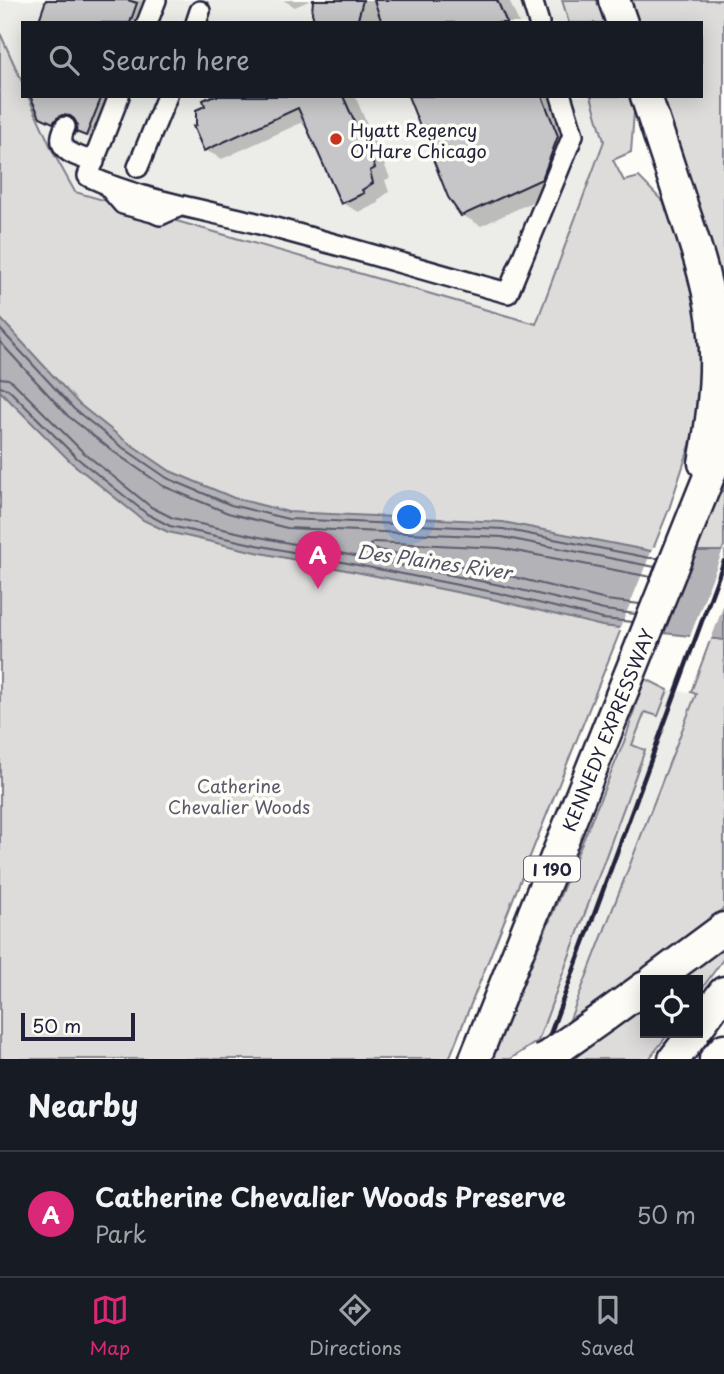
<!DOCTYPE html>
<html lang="en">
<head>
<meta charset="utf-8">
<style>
  :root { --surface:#171b24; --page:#242831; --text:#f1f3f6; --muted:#9ea1a6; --line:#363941; --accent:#db2777 }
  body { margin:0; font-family:"Playpen Sans",sans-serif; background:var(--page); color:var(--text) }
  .controls { position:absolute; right:21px; bottom:21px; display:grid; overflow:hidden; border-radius:0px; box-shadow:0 4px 18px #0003 }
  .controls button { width:63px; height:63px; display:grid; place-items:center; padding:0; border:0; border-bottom:2px solid var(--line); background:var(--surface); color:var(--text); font:35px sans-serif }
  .scale { position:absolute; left:21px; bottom:18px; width:114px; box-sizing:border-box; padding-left:7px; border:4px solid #22223b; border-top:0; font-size:19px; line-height:24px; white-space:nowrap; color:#22223b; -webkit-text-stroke:5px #fdfcf7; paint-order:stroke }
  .you { position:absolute; left:410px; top:518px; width:24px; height:24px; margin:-18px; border:5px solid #fff; border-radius:50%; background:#1a73e8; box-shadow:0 0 0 10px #1a73e833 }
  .badge { display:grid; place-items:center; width:46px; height:46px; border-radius:50%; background:var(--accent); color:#fff; font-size:23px; font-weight:700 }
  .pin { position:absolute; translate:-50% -58px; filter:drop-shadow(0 2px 4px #0008) }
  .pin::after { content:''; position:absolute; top:37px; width:24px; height:21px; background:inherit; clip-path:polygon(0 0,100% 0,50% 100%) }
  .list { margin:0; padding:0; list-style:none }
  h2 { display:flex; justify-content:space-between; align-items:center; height:91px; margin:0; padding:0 28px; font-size:30px }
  h2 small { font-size:23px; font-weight:400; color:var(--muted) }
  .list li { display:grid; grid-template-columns:46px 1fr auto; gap:21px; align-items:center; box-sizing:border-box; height:126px; padding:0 28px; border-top:2px solid var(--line) }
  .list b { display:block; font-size:26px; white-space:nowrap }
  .list p { margin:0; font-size:23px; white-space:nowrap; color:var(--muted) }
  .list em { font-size:23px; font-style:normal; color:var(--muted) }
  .icon { flex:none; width:38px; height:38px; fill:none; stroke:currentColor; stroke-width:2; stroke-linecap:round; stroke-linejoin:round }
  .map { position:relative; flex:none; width:724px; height:1059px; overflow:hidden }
  .search { position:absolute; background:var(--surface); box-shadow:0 4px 18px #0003; left:21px; right:21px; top:21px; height:77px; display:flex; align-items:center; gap:18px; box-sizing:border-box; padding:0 24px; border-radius:0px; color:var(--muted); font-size:26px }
  .sheet { height:217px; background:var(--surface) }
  nav { display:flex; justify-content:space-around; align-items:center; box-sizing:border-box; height:98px; border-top:2px solid var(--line); background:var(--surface); font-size:19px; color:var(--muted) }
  nav a { display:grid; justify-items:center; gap:4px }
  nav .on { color:var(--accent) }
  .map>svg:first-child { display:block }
</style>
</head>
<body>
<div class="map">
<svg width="724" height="1059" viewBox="0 0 724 1059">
  <rect width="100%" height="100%" fill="#fdfcf7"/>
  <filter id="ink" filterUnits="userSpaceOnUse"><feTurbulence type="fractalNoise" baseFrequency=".0143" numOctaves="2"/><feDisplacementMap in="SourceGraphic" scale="14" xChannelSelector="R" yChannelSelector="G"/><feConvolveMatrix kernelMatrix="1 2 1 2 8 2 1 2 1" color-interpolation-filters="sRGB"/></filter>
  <g filter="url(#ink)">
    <!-- built -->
    <path fill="#ecece9" d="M 0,0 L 562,0 L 569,23 L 23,23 L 23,96 L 591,96 L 604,141 L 537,324 L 75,192 L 69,205 L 0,46 Z
      M 668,690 L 696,693 L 555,1059 L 532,1059 L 645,751 L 632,745 L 645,712 L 658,716 Z"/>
    <!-- green -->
    <path fill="#dddcdb" stroke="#807f8b" stroke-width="2" d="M 562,0 L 602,0 L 609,23 L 569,23 Z
      M 626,0 L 724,0 L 724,318 L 723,303 L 702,215 L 659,96 L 701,96 L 701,23 L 634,23 Z
      M 0,33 L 23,84 L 23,96 L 28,96 L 54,154 L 75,192 L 536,324 L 604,141 L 591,96 L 629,96 L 634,112 L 631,152 L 613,160 L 624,181 L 639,177 L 674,213 L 698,304 L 702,357 L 699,403 L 690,445 L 669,509 L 449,1059 L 0,1059 Z
      M 724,477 L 724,546 L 722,551 L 695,551 Z
      M 711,638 L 724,640 L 724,908 L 614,991 L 570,1019 L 696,694 L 691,692 Z
      M 644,678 L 668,690 L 658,716 L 645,712 L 632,745 L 645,750 L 538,1041 L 510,1059 L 492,1059 L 626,737 Z
      M 724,946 L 724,958 L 698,994 L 698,980 L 678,980 Z
      M 645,1004 L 645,1033 L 669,1033 L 649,1059 L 563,1059 Z"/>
    <!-- water -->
    <path fill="#b2b2b7" stroke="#787885" stroke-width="2" d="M 0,318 L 79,404 L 123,439 L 170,471 L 234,498 L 288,512 L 503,522 L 651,551 L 724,551 L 724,640 L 602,626 L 496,600 L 256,552 L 168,532 L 143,520 L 72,463 L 0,391 Z"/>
    <!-- pier -->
    <path fill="#fdfcf7" d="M 653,547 L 696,547 L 661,636 L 619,631 Z
      M 724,547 L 724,604 L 710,642 L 689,639 Z"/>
    <!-- shadow -->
    <path fill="#0003" d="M 48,0 L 143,0 L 140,7 L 159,18 L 157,23 L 39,23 Z
      M 283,0 L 311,0 L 295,7 Z
      M 316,0 L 509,0 L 519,23 L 383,23 L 380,14 L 378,23 L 318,23 Z
      M 32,96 L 129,96 L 109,148 L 79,132 L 77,135 L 64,130 L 41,116 Z
      M 216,96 L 355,96 L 390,178 L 385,180 L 389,192 L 378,200 L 379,203 L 359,212 L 342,203 L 305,121 L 222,159 L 205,150 L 208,107 Z
      M 410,96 L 556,96 L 576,147 L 560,189 L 481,226 L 462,215 Z"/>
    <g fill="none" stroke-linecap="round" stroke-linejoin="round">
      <!-- shore -->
      <path stroke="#5c5c6d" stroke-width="2" d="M 0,329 L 74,409 L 119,445 L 167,478 L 231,505 L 288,519 L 503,529 L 650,558 L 658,558
        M 0,342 L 68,416 L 114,452 L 163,486 L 228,513 L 287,528 L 502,537 L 655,567
        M 0,378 L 8,379 L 13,382 L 83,452 L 151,507 L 173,518 L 259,537 L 500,585 L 604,610 L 636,614
        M 0,387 L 8,389 L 77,458 L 147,514 L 170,526 L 257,545 L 498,593 L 603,619 L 633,622
        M 640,604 L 606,600 L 502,574 L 373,549 L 370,545 L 374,542 L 500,548 L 651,577"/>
    </g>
    <!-- building -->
    <path fill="#c6c6c8" stroke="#22223b" stroke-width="2" d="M 46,0 L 128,0 L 137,3 L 130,23 L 38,23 Z
      M 313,0 L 363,0 L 357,23 L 315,23 L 312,13 Z
      M 374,0 L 497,0 L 507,23 L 382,23 Z
      M 30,96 L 102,96 L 86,136 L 76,132 L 77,124 L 74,119 L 70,116 L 62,115 L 57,118 L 53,123 L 40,117 Z
      M 212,96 L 343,96 L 375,168 L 370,171 L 373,183 L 362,190 L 364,193 L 341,204 L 298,108 L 204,151 L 193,126 L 196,125 L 196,110 L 205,106 L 203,100 Z
      M 408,96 L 542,96 L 558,136 L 542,179 L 461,216 L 448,197 Z"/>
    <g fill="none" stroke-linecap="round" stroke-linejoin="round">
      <!-- minor casing -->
      <g stroke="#22223b" stroke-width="24">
        <path id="minor" d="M 532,0 L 539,23
          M 147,23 L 156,0
          M 196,23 L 200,11
          M 119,96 L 88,176 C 140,200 197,208 252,222 C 338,244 423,270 508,293 L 573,135 L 561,96
          M 65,127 C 53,152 76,155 94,162
          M 138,167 L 167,96
          M 106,184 L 123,204 L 153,212 L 160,215 L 180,206"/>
      </g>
      <!-- highway casing -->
      <g stroke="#22223b" stroke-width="35">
        <g id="highway">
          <path d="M 614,0 L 622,23"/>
          <path d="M 646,96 C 659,136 672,175 685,214 C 698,253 711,293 714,334 C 718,377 712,421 704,463"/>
          <path d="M 654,980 L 724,928"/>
          <path d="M 605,1016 L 645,987"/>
          <path d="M 698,1027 L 724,992"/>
          <path id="s1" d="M 475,1059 L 724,439"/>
          <path d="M 674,1059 L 694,1033"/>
          <path d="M 715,1059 L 724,1049"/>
        </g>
      </g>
      <!-- minor -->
      <use href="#minor" stroke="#fdfcf7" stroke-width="19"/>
      <!-- highway -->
      <use href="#highway" stroke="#fdfcf7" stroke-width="30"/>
      <!-- rail -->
      <path stroke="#22223b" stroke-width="4.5" d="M 541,1059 L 724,561"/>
      <!-- highway-bridge casing -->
      <g stroke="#22223b" stroke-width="35" stroke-linecap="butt">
        <path id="highway-bridge" d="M 544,1059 L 605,1016"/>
      </g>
      <!-- highway-bridge -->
      <use href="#highway-bridge" stroke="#fdfcf7" stroke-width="30"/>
    </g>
  </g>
  <!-- markers -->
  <circle fill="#c8321e" stroke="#fdfcf7" stroke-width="2.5" cx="336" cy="139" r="7"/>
  <g text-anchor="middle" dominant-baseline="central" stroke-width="7" stroke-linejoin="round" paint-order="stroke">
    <!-- shield labels -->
    <rect fill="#fdfcf7" stroke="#646373" stroke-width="2" x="524" y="856.5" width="56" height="25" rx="5"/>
    <g font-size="16" font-weight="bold" fill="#22223b">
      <text x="552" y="869">I 190</text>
    </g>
    <!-- poi labels -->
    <g font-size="18" fill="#22223b" stroke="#fdfcf7" text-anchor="start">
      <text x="350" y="129">Hyatt Regency<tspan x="350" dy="21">O'Hare Chicago</tspan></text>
    </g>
    <!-- street labels -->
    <g font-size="18" fill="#22223b" stroke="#fdfcf7">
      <text stroke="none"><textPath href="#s1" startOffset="355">KENNEDY EXPRESSWAY</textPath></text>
    </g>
    <!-- park labels -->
    <g font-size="18" fill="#5a5a6b" stroke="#fdfcf7">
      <text x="239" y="785">Catherine<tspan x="239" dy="21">Chevalier Woods</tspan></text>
    </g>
    <!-- water labels -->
    <g font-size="19" font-style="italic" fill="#545466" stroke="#fdfcf7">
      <text transform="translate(434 561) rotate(8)">Des Plaines River</text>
    </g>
  </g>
</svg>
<div class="controls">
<button><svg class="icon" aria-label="locate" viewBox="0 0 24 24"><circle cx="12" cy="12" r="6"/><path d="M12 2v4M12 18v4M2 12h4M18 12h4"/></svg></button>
</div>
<div class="scale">50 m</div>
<div class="you"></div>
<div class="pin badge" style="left:318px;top:589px">A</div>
<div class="search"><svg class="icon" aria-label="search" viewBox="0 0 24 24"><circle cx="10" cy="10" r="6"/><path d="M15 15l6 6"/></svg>Search here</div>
</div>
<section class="sheet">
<h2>Nearby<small></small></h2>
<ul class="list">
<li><span class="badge">A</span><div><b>Catherine Chevalier Woods Preserve</b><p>Park</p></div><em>50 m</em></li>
</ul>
</section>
<nav>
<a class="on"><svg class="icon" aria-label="map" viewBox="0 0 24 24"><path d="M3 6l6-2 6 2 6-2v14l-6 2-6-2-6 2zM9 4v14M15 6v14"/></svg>Map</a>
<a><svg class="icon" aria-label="directions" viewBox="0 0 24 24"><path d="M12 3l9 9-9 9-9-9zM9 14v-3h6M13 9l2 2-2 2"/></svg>Directions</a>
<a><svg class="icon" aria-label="saved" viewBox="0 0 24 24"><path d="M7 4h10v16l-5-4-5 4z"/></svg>Saved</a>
</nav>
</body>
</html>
